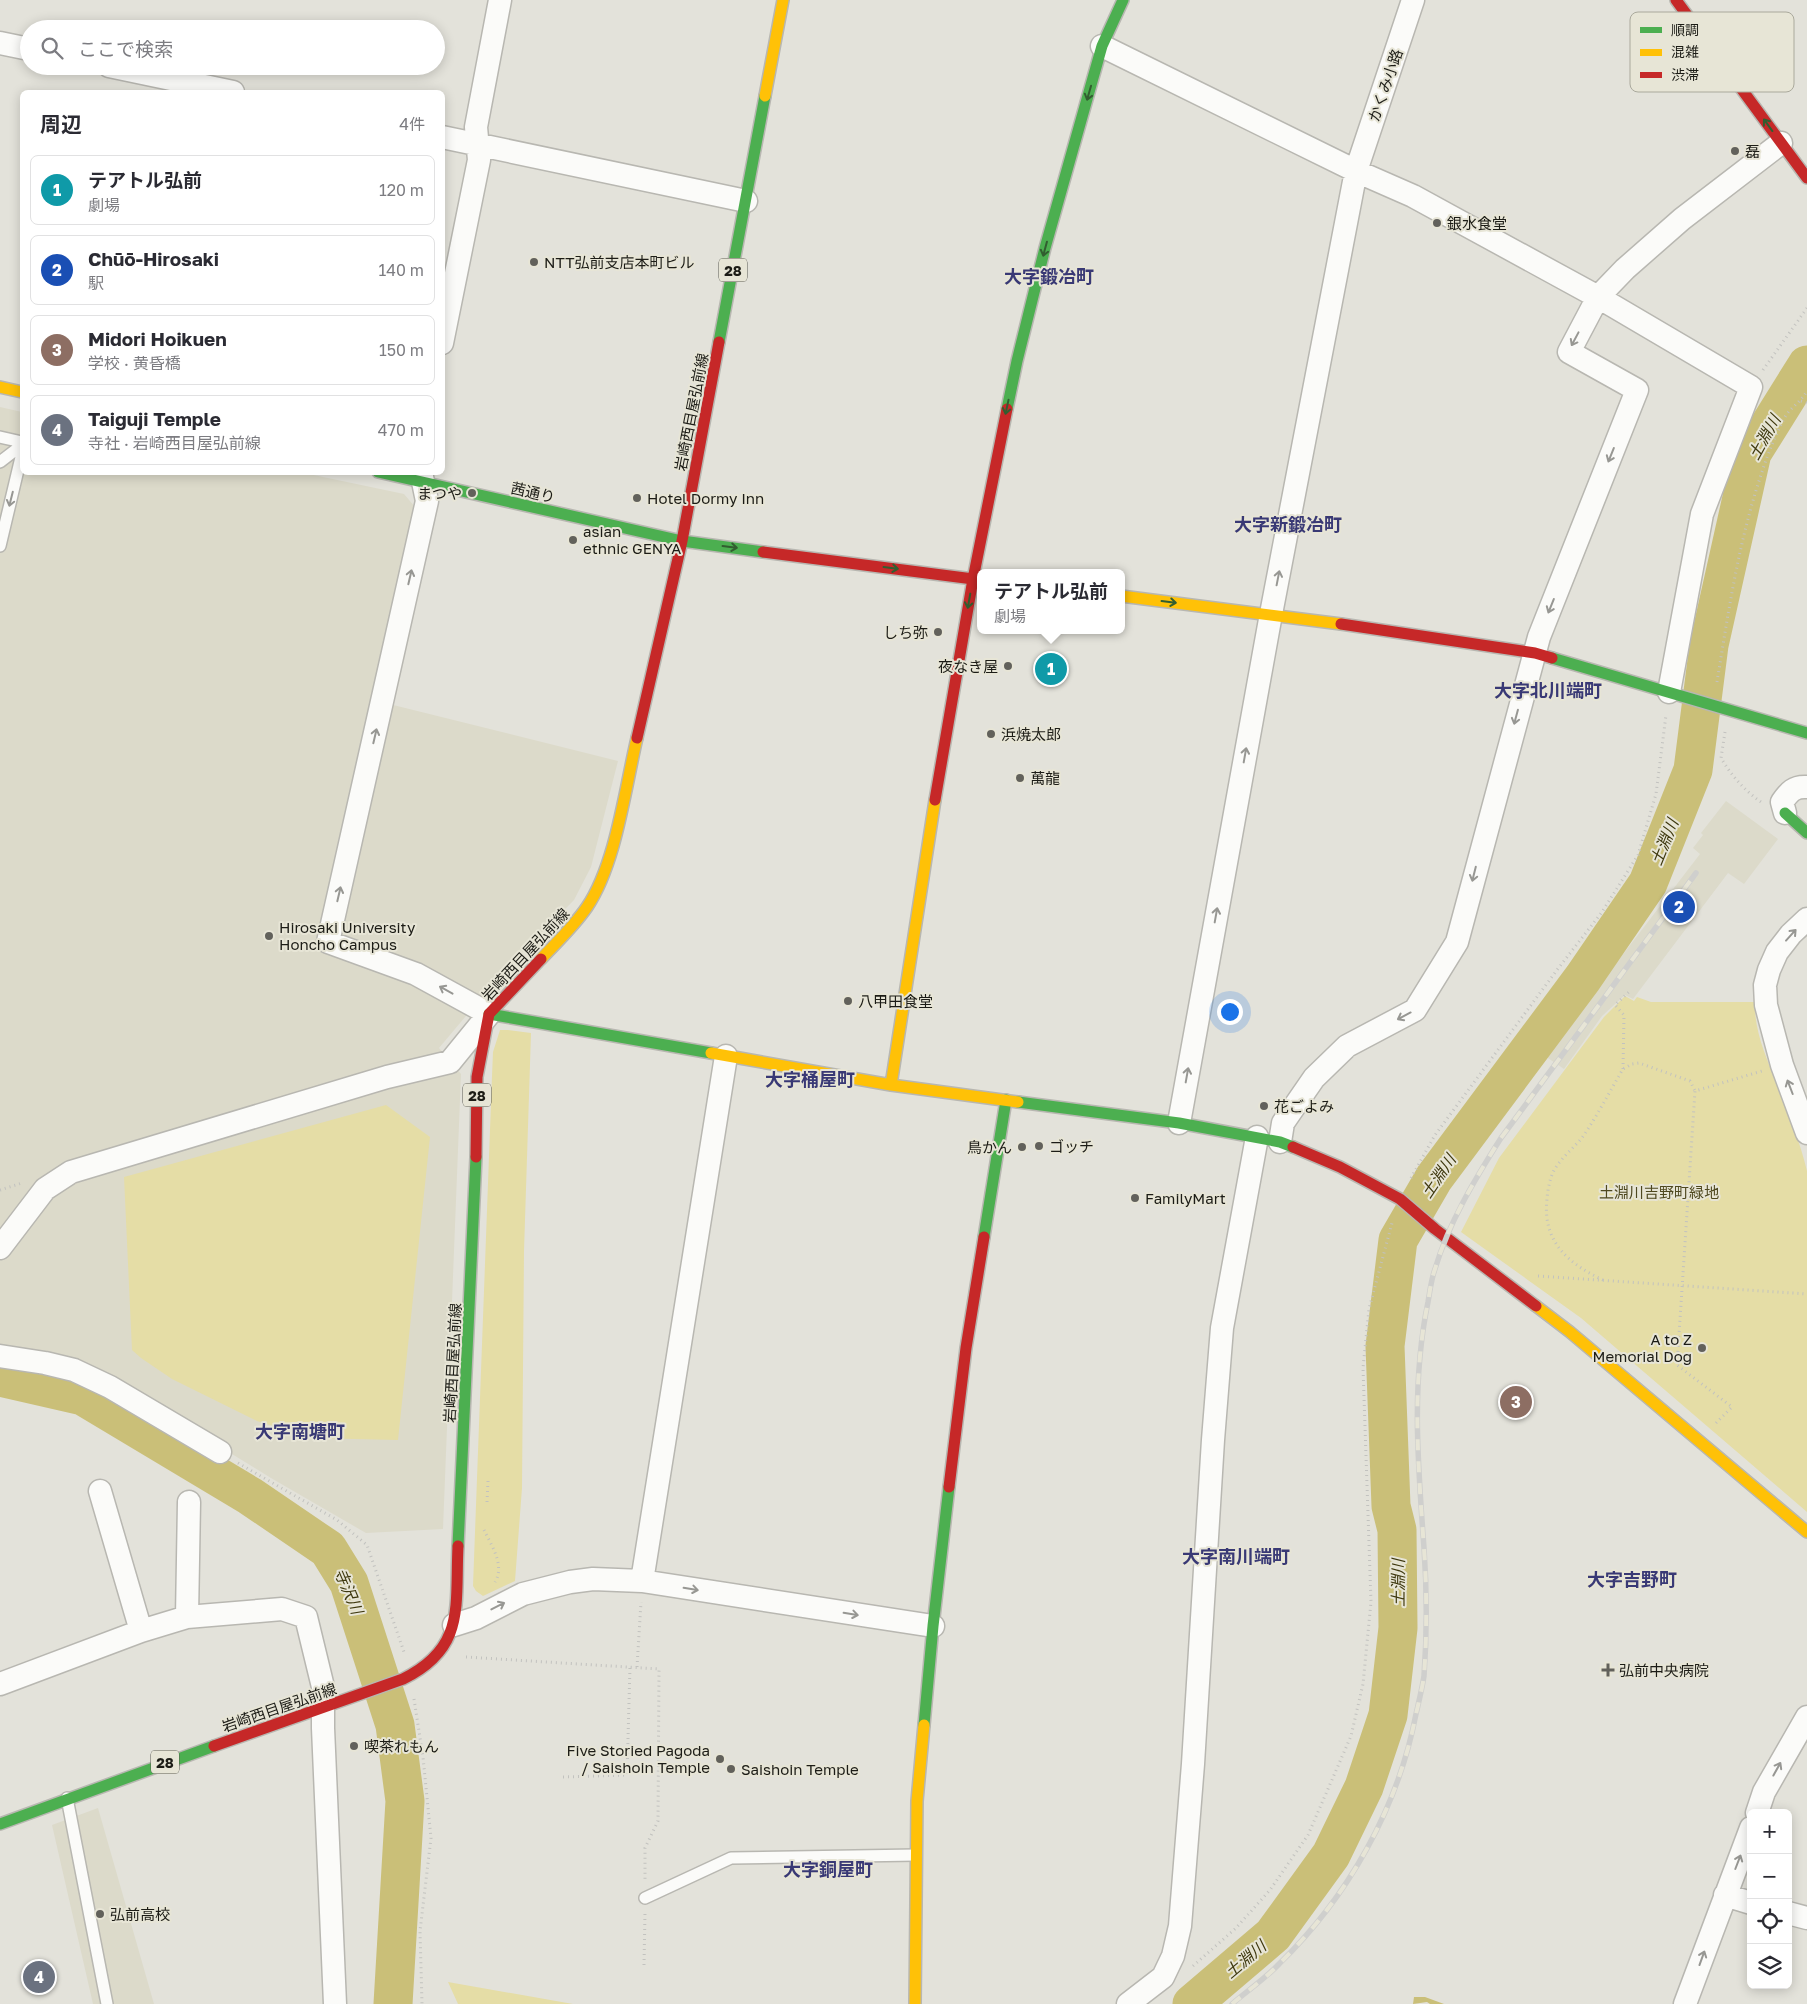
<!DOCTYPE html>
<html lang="ja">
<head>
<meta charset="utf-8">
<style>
  :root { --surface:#fff; --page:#f2f2f3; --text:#2b2b33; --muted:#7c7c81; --line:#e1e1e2; --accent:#62615b }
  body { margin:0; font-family:"Golos Text","Noto Sans JP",sans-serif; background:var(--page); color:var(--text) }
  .controls { position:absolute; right:15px; bottom:15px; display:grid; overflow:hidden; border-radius:8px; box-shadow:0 2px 12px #0003 }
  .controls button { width:45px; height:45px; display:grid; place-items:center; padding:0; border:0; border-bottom:1px solid var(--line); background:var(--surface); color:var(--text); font:25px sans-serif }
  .you { position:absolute; left:1229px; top:1011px; width:18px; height:18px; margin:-12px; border:4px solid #fff; border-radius:50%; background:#1a73e8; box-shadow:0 0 0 8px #1a73e833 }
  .badge { display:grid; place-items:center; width:32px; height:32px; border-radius:50%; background:var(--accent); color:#fff; font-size:16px; font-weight:700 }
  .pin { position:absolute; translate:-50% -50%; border:2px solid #fff; box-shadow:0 1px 5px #0006 }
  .popup { position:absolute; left:977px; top:569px; width:148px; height:65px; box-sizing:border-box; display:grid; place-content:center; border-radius:8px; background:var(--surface); filter:drop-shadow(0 1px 4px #0005); font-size:16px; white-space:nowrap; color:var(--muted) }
  .popup b { font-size:19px; color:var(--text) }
  .popup::after { content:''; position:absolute; left:50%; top:100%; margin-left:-10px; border:10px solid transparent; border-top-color:var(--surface) }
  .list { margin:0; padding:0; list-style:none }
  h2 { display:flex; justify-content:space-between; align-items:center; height:65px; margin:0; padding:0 20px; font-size:21px }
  h2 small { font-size:16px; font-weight:400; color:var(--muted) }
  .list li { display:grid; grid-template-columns:32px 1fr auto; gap:15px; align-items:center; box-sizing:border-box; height:70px; margin:0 10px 10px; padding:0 10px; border:1px solid var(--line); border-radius:8px }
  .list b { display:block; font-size:19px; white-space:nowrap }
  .list p { margin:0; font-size:16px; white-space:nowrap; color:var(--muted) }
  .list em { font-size:16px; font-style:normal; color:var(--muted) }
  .icon { flex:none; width:28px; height:28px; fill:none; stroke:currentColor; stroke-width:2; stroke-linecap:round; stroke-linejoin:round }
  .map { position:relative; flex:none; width:1807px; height:2004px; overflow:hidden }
  .search { position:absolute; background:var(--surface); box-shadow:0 2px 12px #0003; left:20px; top:20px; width:425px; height:55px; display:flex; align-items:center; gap:12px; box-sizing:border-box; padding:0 18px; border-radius:28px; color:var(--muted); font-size:19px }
  .panel { position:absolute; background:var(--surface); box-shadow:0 2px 12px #0003; left:20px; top:90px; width:425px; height:385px; border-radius:8px }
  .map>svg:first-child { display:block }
</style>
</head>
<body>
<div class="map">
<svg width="1807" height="2004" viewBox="0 0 1807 2004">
  <rect width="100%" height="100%" fill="#e3e2da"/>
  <!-- built -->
  <path fill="#dcdaca" d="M 0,407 L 22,412 L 22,472 L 304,473 L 404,494 L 415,507 L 373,700 L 618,761 L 591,867 L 574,900 L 503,972 L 439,1048 L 461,1074 L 443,1529 L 366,1533 L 271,1478 L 108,1378 L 0,1349 Z
    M 1726,801 L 1778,839 L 1744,884 L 1728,873 L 1633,999 L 1625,995 L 1602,1016 L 1564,1069 L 1545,1056 L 1700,854 L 1693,848 L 1703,835 L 1701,833 Z
    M 98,1808 L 154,2004 L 93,2004 L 52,1825 Z"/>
  <!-- green -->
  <path fill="#e5dda6" d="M 1625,996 L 1634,1001 L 1637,997 L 1651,1002 L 1755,1002 C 1754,1031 1766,1057 1777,1084 C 1788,1113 1800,1141 1807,1171 L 1807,1512 L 1581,1318 L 1461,1232 L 1499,1158 L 1604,1017 Z
    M 500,1030 L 508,1030 L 531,1033 L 524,1251 L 522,1488 L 515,1581 L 483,1596 L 476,1591 L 473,1586 L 492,1076 L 493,1052 Z
    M 386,1105 L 430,1137 L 398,1440 L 310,1438 L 257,1421 L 172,1379 L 141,1358 L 132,1350 L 124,1177 Z
    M 448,1982 L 573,2004 L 458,2004 Z"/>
  <!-- water -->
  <path fill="#cabf78" d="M 1414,1997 L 1425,1997 L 1444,2004 L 1430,2004 L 1427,2002 L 1413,2004 Z"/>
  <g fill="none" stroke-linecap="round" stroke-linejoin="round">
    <!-- river -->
    <path stroke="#cabf78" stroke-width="39" d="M 0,1377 L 83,1396 L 250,1496 L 328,1549 L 349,1583 L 395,1725 L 405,1801 L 393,2004
      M 1192,2004 L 1273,1935 L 1331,1855 L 1364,1787 L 1388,1715 L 1398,1628 L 1397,1530 L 1391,1506 L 1385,1346 L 1398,1240 L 1434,1178 L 1583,978 L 1648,883 L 1693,770 L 1709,645 L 1752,453 L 1807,365"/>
    <!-- lane casing -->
    <g stroke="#b8b7b1" stroke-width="14">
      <path id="lane" d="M 0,437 L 22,442
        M 0,462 L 22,445
        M 0,546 L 22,453
        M 67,1798 L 107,2004
        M 645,1898 L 731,1858 L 916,1855"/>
    </g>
    <!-- street casing -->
    <g stroke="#b8b7b1" stroke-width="25">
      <path id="street" d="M 0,43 L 29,49
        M 1102,46 L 1356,171 L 1413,196 L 1598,297 L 1751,387 L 1702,514 L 1669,692
        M 109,66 L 233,92
        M 442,137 L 746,201
        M 442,343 L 479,160 L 476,127 L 500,0
        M 1785,813 L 1782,802 C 1789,792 1794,786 1807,787
        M 1807,919 L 1791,934 L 1777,952 L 1769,970 L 1765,985 L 1766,1005 L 1782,1065 L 1807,1133
        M 1179,1123 L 1271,614 L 1356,171 L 1413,0
        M 1280,1142 L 1283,1123 L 1314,1078 L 1347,1046 L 1415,1010 L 1457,942 L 1539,637 L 1637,390 L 1569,352 L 1598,297 L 1625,269 L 1682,219 L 1781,143
        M 0,1248 L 45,1189 L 71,1172 L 387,1077 L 450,1062 L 489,1014 L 416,974 L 328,942 L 427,501 L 421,472
        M 0,1356 L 45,1363 L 74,1370 L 110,1387 L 220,1452
        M 100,1491 L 141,1631
        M 642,1581 L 726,1056
        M 187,1617 L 189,1502
        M 454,1625 L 476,1618 L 523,1594 L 570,1582 L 593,1579 L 642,1581 L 933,1626
        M 0,1684 L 141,1631 L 187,1617 L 282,1609 L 306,1617 L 323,1687 L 323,1728 L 335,2004
        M 1757,1813 L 1764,1792 L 1807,1717
        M 1725,1895 L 1751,1903
        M 1788,1913 L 1807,1918
        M 1128,2004 L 1163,1977 L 1173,1956 L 1180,1926 L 1193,1764 L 1213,1440 L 1222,1328 L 1257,1137
        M 1685,2004 L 1751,1828"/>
    </g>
    <!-- fast casing -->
    <g stroke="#b8b7b1" stroke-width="14">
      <path id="fast" d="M 719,342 L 765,96
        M 1007,409 L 1017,361 L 1045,248 L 1102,46 L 1123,0
        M 378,472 L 682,541 L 763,552
        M 1552,658 L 1807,733
        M 1785,813 L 1807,833
        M 489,1014 L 711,1053
        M 1018,1102 L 1179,1123 L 1280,1142 L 1293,1147
        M 984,1237 L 1006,1100
        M 458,1546 L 476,1157
        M 924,1725 L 933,1626 L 949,1487
        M 0,1824 L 214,1746"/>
    </g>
    <!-- slow casing -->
    <g stroke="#b8b7b1" stroke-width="14">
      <path id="slow" d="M 765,96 L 783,0
        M 0,387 L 22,392
        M 1121,596 L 1341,624
        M 541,959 C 557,942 574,926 587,907 C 616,864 625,789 637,738
        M 711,1053 L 891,1085 L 1018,1102
        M 891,1085 L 935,800
        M 1536,1306 L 1570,1332 L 1807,1532
        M 915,2004 L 917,1801 L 924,1725"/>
    </g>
    <!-- jam casing -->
    <g stroke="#b8b7b1" stroke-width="14">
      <path id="jam" d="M 1676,0 L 1807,178
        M 763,552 L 981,580
        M 1341,624 L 1535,653 L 1552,658
        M 637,738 L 682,541 L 719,342
        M 935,800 L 973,579 L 1007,409
        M 1293,1147 L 1340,1167 L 1400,1199 L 1435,1229 L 1536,1306
        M 476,1157 L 477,1077 L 489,1014 L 541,959
        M 949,1487 L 966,1348 L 984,1237
        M 214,1746 L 403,1679 C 466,1648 455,1606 458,1546"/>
    </g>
    <!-- path -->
    <path stroke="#c2c2bf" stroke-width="3" stroke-dasharray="1 4" stroke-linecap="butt" d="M 1763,370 L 1807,308
      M 1801,401 L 1807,403
      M 1717,682 C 1728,614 1738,546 1759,481 C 1766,459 1774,437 1785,417 C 1790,408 1800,403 1807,391
      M 1725,732 L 1721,758 C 1731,775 1745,791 1761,802
      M 1623,1069 L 1624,1015 L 1615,1005 L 1631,990
      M 1411,1178 L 1435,1135 L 1557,970 L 1602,912 L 1638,855 L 1656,794 L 1666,715
      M 0,1190 L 22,1183
      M 1538,1276 L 1807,1294
      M 1603,1280 C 1569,1264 1542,1242 1547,1199 C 1548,1188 1550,1176 1556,1167 C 1564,1155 1576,1146 1584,1135 C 1598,1114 1610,1091 1623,1069 L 1632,1064 L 1639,1063 L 1690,1081 L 1695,1091
      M 1716,1423 L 1732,1407 L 1677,1365 L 1695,1091 L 1762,1071
      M 238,1463 L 337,1520 L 367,1545 L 404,1652
      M 487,1502 L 488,1481
      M 484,1530 C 492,1546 505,1566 495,1582
      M 466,1657 L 659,1669 L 658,1821 L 645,1848 L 645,1881
      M 637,1667 L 641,1602
      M 414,1699 L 423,1757 L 431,1838 L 420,1931 L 422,2004
      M 563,1777 L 627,1775 L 630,1666
      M 644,1965 L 645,1912
      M 1193,1966 L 1236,1928 L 1270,1890 L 1308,1835 L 1351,1736 L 1363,1684 L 1371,1602 L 1363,1368 L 1369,1309 L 1392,1223"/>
    <!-- lane -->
    <use href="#lane" stroke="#fbfbf9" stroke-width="11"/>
    <!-- street -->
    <use href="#street" stroke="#fbfbf9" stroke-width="22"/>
    <!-- fast -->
    <use href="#fast" stroke="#4caf50" stroke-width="11"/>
    <!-- slow -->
    <use href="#slow" stroke="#ffc107" stroke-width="11"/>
    <!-- jam -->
    <use href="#jam" stroke="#c62828" stroke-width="11"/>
    <!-- rail casing -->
    <g stroke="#cfcfcd" stroke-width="5.5">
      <path id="rail" d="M 1232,2004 C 1247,1991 1265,1979 1279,1964 C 1348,1897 1398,1808 1416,1714 C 1419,1701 1422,1689 1424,1676 C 1427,1634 1427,1591 1424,1548 C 1418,1465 1411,1384 1428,1302 C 1430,1291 1431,1280 1435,1269 C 1449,1222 1475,1179 1501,1138 L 1696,873"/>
    </g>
    <!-- rail -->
    <use href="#rail" stroke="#e7e5d6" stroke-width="4" stroke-dasharray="11" stroke-linecap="butt"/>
  </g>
  <!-- one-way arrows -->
  <defs><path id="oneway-shaft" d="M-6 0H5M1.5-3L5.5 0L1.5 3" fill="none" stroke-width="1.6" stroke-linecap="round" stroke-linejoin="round" transform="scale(1.25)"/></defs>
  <g stroke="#325e30">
    <use href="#oneway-shaft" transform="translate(1089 93) rotate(106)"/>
    <use href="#oneway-shaft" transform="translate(1768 125) rotate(-126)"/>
    <use href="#oneway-shaft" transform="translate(1045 249) rotate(105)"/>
    <use href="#oneway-shaft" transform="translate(1007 407) rotate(102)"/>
    <use href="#oneway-shaft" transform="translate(730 547) rotate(7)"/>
    <use href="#oneway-shaft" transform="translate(891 568) rotate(7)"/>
    <use href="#oneway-shaft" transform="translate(969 601) rotate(100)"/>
    <use href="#oneway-shaft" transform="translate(1169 602) rotate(7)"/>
  </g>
  <g stroke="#979793">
    <use href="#oneway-shaft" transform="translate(1575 339) rotate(118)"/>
    <use href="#oneway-shaft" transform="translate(1611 455) rotate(112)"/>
    <use href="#oneway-shaft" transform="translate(11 499) rotate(104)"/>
    <use href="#oneway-shaft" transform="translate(410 577) rotate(-77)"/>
    <use href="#oneway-shaft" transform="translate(1278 578) rotate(-79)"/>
    <use href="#oneway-shaft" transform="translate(1551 606) rotate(112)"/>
    <use href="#oneway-shaft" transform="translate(1516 717) rotate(105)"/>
    <use href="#oneway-shaft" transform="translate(375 736) rotate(-77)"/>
    <use href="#oneway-shaft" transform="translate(1245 755) rotate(-80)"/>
    <use href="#oneway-shaft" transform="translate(1474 874) rotate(104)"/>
    <use href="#oneway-shaft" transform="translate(339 894) rotate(-77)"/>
    <use href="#oneway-shaft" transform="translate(1216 915) rotate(-80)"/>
    <use href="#oneway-shaft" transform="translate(1791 935) rotate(-48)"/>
    <use href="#oneway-shaft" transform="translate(446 990) rotate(-151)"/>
    <use href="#oneway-shaft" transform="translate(1404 1016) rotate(152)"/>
    <use href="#oneway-shaft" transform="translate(1187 1075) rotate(-80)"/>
    <use href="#oneway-shaft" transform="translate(1790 1087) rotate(-111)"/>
    <use href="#oneway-shaft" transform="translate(691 1589) rotate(9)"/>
    <use href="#oneway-shaft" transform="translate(498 1606) rotate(-27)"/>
    <use href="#oneway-shaft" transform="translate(851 1614) rotate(9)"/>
    <use href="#oneway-shaft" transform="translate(1777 1769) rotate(-61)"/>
    <use href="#oneway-shaft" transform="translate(1738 1862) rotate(-69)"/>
    <use href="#oneway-shaft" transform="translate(1702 1958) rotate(-70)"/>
  </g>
  <!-- markers -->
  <g fill="#62615b" stroke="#e7e5d6" stroke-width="2">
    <circle cx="1735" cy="151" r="5"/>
    <circle cx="1437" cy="223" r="5"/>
    <circle cx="534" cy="262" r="5"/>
    <circle cx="472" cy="493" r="5"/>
    <circle cx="637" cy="498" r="5"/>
    <circle cx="573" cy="540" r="5"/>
    <circle cx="938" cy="632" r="5"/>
    <circle cx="1008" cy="666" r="5"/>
    <circle cx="991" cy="734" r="5"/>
    <circle cx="1020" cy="778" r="5"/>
    <circle cx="269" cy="936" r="5"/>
    <circle cx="848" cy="1001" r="5"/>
    <circle cx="1264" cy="1106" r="5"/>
    <circle cx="1039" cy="1146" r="5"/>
    <circle cx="1022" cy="1147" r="5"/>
    <circle cx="1135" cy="1198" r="5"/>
    <circle cx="1702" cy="1348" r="5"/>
    <path d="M1605.5 1662.5h5v5h5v5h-5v5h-5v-5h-5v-5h5z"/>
    <circle cx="354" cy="1746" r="5"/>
    <circle cx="720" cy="1759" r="5"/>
    <circle cx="731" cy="1769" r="5"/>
    <circle cx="100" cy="1914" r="5"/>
  </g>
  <g text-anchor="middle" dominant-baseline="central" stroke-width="4" stroke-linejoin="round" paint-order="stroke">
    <!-- shield labels -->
    <g fill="#e7e5d6" stroke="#595850" stroke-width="1">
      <rect x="719" y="258.5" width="28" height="23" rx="4"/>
      <rect x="463" y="1083.5" width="28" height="23" rx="4"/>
      <rect x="151" y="1750.5" width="28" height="23" rx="4"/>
    </g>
    <g font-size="14" font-weight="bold" fill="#1c1c16">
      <text x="733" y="270">28</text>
      <text x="477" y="1095">28</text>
      <text x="165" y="1762">28</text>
    </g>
    <!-- street labels -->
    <g font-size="15" fill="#1c1c16" stroke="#e7e5d6">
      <text transform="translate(1385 85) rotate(-71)">かくみ小路</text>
      <text transform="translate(691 412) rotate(-79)">岩崎西目屋弘前線</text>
      <text transform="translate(533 492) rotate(13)">茜通り</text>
      <text transform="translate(525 954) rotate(-47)">岩崎西目屋弘前線</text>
      <text transform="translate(452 1363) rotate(-87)">岩崎西目屋弘前線</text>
      <text transform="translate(279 1707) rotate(-19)">岩崎西目屋弘前線</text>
    </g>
    <!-- poi labels -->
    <g font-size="15" fill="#1c1c16" stroke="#e7e5d6" text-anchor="start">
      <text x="1745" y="151">磊</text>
      <text x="1447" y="223">銀水食堂</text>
      <text x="544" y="262">NTT弘前支店本町ビル</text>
      <text x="462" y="493" text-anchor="end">まつや</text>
      <text x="647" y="498">Hotel Dormy Inn</text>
      <text x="583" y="531">asian<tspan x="583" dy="17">ethnic GENYA</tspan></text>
      <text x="928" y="632" text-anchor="end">しち弥</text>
      <text x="998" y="666" text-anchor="end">夜なき屋</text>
      <text x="1001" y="734">浜焼太郎</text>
      <text x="1030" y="778">萬龍</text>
      <text x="279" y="927">Hirosaki University<tspan x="279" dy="17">Honcho Campus</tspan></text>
      <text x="858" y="1001">八甲田食堂</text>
      <text x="1274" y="1106">花ごよみ</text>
      <text x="1049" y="1146">ゴッチ</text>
      <text x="1012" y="1147" text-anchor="end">鳥かん</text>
      <text x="1145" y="1198">FamilyMart</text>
      <text x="1692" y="1339" text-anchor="end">A to Z<tspan x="1692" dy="17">Memorial Dog</tspan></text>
      <text x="1619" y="1670">弘前中央病院</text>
      <text x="364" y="1746">喫茶れもん</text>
      <text x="710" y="1750" text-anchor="end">Five Storied Pagoda<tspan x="710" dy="17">/ Saishoin Temple</tspan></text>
      <text x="741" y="1769">Saishoin Temple</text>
      <text x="110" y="1914">弘前高校</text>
    </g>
    <!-- park labels -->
    <g font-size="15" fill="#4e481f" stroke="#e7e5d6">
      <text x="1659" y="1192">土淵川吉野町緑地</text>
    </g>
    <!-- water labels -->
    <g font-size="16" font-style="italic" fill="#3e380e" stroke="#e7e5d6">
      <text transform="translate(1764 437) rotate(-61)">土淵川</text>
      <text transform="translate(1664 842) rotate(-68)">土淵川</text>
      <text transform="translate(1438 1176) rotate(-56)">土淵川</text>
      <text transform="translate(1398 1583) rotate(-90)">土淵川</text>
      <text transform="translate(349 1591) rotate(67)">寺沢川</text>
      <text transform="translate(1245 1959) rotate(-40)">土淵川</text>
    </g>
    <!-- quarter labels -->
    <g font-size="18" font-weight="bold" fill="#393975" stroke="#e7e5d6">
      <text x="1049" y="276">大字鍛冶町</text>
      <text x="1288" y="524">大字新鍛冶町</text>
      <text x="1548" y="690">大字北川端町</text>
      <text x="810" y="1079">大字桶屋町</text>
      <text x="300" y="1431">大字南塘町</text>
      <text x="1236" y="1556">大字南川端町</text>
      <text x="1632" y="1579">大字吉野町</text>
      <text x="828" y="1869">大字銅屋町</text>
    </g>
  </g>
  <!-- legend -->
  <rect x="1630" y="12" width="164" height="80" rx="8" fill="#e7e5d6" stroke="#aaa99c" stroke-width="1"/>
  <rect x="1640" y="27" width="22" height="6" fill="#4caf50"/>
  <rect x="1640" y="49" width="22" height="7" fill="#ffc107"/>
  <rect x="1640" y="72" width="22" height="6" fill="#c62828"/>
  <g font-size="14" fill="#1c1c16">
    <text x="1671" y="35">順調</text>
    <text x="1671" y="57">混雑</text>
    <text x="1671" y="80">渋滞</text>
  </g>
</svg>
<div class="controls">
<button>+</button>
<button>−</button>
<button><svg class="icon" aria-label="locate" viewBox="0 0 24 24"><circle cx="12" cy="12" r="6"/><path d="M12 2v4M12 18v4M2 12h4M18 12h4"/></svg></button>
<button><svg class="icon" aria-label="layers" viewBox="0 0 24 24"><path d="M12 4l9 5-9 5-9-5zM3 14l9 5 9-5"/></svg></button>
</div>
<div class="you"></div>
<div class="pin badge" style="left:1051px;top:669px;background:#0f9aa8">1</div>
<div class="popup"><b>テアトル弘前</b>劇場</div>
<div class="pin badge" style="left:1679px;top:907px;background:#1a4fb4">2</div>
<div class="pin badge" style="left:1516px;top:1402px;background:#8d6e63">3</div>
<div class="pin badge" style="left:39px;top:1977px;background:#6b7280">4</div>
<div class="search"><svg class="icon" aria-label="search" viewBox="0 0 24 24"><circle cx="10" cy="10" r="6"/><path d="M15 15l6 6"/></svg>ここで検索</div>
<section class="panel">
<h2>周辺<small>4件</small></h2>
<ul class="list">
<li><span class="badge" style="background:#0f9aa8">1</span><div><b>テアトル弘前</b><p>劇場</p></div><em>120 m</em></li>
<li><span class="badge" style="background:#1a4fb4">2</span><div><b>Chūō-Hirosaki</b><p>駅</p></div><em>140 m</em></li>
<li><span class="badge" style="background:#8d6e63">3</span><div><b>Midori Hoikuen</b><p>学校 · 黄昏橋</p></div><em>150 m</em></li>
<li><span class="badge" style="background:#6b7280">4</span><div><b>Taiguji Temple</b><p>寺社 · 岩崎西目屋弘前線</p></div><em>470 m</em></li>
</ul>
</section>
</div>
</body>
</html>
